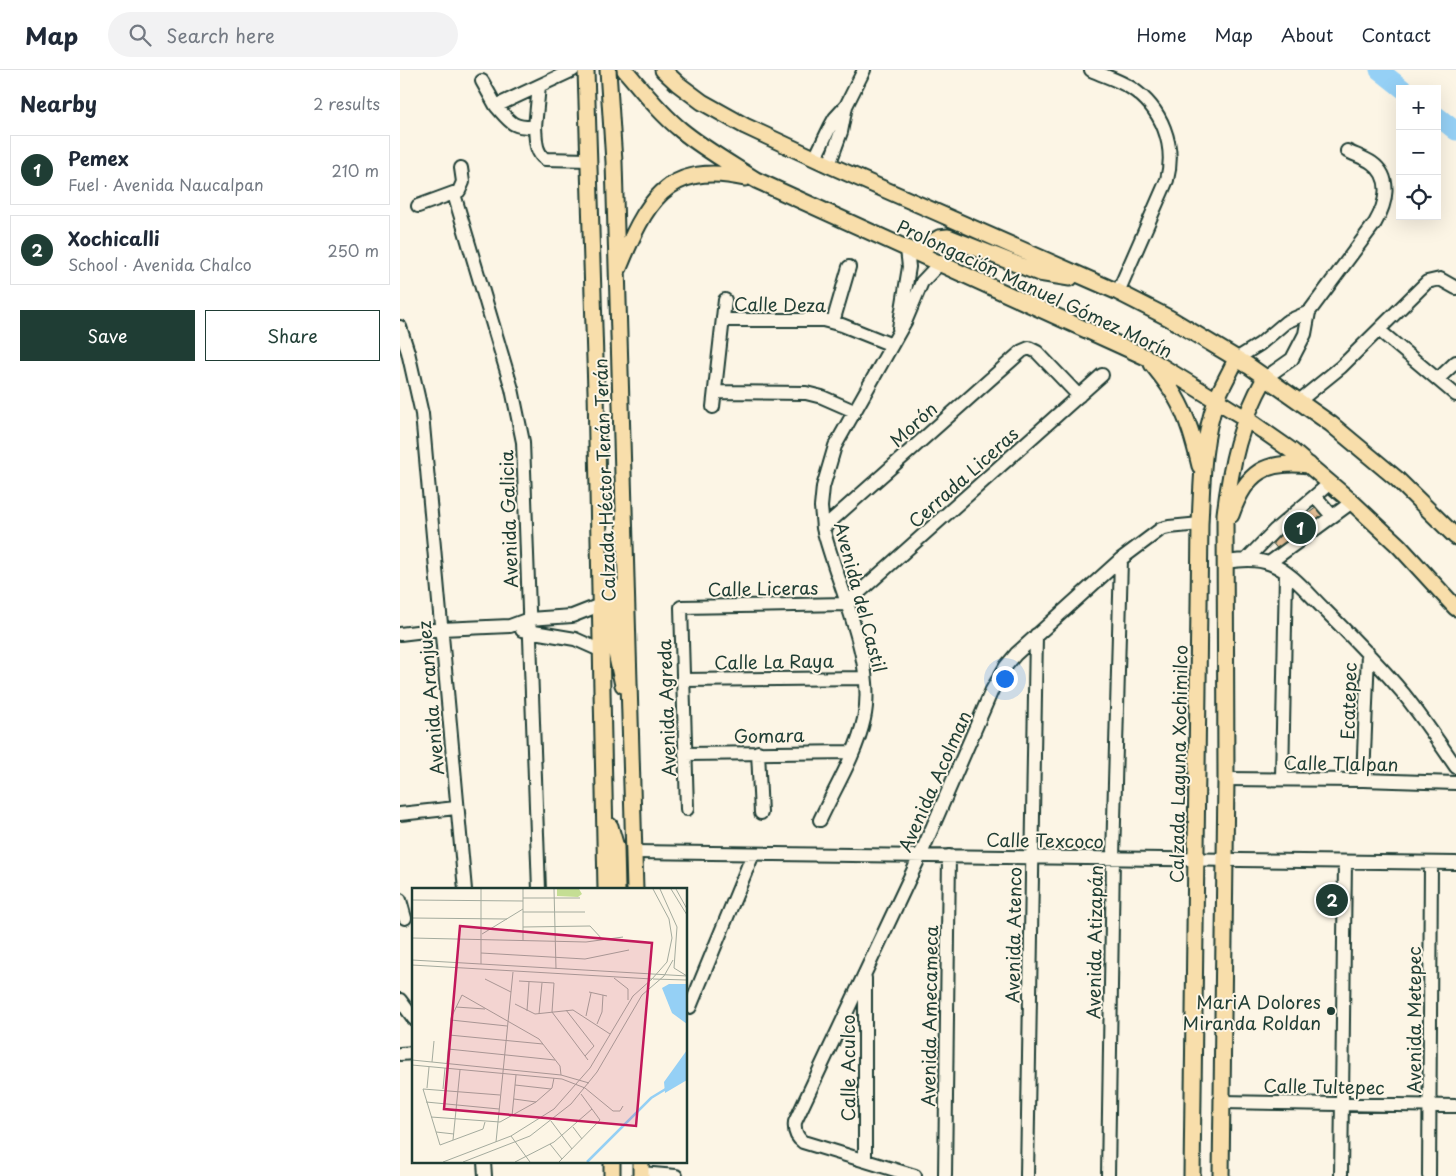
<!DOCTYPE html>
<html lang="en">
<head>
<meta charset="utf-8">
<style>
  :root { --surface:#fff; --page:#f2f2f3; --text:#1f2937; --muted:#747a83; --line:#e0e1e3; --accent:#1f3d34 }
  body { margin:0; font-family:"Playpen Sans",sans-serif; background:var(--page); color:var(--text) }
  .controls { position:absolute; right:15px; top:15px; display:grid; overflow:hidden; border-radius:0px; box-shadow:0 5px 20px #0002 }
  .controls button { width:45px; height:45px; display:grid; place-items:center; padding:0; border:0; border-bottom:1px solid var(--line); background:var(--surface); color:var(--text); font:25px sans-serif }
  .you { position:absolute; left:604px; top:608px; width:18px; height:18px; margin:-12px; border:4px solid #fff; border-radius:50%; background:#1a73e8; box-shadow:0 0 0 8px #1a73e833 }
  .badge { display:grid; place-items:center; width:32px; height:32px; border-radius:50%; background:var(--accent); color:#fff; font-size:16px; font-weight:700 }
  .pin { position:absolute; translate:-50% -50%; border:2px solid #fff; box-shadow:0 1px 5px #0006 }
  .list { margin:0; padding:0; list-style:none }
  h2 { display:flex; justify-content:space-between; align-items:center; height:65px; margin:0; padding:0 20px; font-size:21px }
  h2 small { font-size:16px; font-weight:400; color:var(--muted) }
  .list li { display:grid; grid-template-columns:32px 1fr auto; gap:15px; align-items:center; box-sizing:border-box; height:70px; margin:0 10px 10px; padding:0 10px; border:1px solid var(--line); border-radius:0px }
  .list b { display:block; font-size:19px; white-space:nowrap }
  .list p { margin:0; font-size:16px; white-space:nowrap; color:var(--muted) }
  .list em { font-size:16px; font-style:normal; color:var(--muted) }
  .actions { display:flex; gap:10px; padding:15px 20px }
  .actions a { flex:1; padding:11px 0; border:1px solid var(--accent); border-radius:0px; text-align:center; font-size:18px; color:var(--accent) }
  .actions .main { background:var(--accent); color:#fff }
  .icon { flex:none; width:28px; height:28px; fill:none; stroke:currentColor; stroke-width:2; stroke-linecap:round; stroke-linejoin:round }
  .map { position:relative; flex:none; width:1056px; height:1106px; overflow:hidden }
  header { display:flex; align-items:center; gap:30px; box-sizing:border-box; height:70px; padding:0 25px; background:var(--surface); border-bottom:1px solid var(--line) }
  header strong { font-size:24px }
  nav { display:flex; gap:28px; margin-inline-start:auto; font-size:18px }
  .search { width:350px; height:45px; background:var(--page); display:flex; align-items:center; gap:12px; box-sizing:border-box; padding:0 18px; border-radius:28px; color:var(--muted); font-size:19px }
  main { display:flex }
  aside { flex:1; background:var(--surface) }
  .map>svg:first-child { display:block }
</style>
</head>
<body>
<header>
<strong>Map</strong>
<div class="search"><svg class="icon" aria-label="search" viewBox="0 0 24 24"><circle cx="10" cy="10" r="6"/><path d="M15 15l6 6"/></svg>Search here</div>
<nav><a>Home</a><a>Map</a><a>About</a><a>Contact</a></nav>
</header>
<main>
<aside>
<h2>Nearby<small>2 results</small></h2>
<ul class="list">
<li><span class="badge">1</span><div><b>Pemex</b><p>Fuel · Avenida Naucalpan</p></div><em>210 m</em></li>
<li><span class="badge">2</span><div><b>Xochicalli</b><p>School · Avenida Chalco</p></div><em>250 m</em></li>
</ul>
<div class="actions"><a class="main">Save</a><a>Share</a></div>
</aside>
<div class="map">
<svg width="1056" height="1106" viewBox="0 0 1056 1106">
  <rect width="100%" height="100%" fill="#fcf5e5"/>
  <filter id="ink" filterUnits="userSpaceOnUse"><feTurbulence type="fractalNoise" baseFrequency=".02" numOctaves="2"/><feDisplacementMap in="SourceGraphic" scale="10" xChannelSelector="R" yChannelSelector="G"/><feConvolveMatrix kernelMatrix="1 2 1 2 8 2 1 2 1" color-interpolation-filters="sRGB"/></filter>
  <g filter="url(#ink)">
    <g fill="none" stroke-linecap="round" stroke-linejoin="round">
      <!-- river -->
      <path stroke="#95d0f5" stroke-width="19" d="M 979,0 L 1003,19
        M 1037,46 L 1056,61"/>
    </g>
    <!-- building -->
    <path fill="#e5bf96" stroke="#1f3d34" d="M 921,434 L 928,444 L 879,481 L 871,471 Z"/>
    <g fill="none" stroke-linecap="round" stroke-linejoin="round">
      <!-- minor casing -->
      <g stroke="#1f3d34" stroke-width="16">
        <path id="minor" d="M 691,0 C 704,6 719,10 731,18 C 762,38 776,75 767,110 L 718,222
          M 82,11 L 96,36 L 173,0
          M 96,36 C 110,52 112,58 135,57 L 139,16
          M 135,57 C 136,69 135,82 145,89 L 189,90
          M 415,88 L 430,57 L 435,48 L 446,36 L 464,0
          M 429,95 L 441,62 L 446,36
          M 54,124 L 112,319 L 123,372 L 139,820
          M 18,136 L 59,121 L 63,112 L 61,98
          M 323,250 L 423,250 L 442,255 L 492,275
          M 433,252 L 449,197
          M 0,257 L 8,282 L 22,344 L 65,820
          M 499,258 L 509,197 L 507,179
          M 980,261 L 1056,325
          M 836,289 L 860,274 L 886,252 L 909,242
          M 865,308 L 892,289 L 905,264 L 909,242 L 975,153 C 986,134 993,108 972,93 C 965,88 955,85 947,81
          M 1038,309 L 1056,292
          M 315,322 L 406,323 L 422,327 L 454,341
          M 899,331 L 941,297 L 1027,212 L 1040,209 L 1056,218
          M 313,337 L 325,230
          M 915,426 L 932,446
          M 423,458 L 622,281 L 629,278 L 637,282 L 679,326
          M 846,490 L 875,460 L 930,413
          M 826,492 C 840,490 856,488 871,494 C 891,502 907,522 923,538 C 950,565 978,593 1003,623 C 1022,647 1039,672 1056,697
          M 869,493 L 952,432
          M 122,560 L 175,569 L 202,581
          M 0,564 L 41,559 L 110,556 L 129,549 L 172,546 L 200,535
          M 283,610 L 465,608
          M 358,682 L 361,743
          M 285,684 L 453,682
          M 826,709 L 963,710 L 1056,713
          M 882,709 L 886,503
          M 963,710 L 968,583
          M 287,739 L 281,537 L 446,534 L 702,305
          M 0,744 L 56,738
          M 420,750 C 435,718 456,685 464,649 C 477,592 437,515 423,458 L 421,437 L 423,417 L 435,376 L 506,250 L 522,212 L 540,193
          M 234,782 L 1056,793
          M 0,830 L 5,848
          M 465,908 L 465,1091
          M 0,930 L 14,949
          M 290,937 L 353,784
          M 0,984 L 14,983
          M 822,1032 L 1056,1036
          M 84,1092 L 85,1106
          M 241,1103 L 276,1106
          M 515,1106 L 403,1072 C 396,1067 394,1060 395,1052 L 520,786 L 592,620 L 606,596 L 616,584 L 721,489 L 761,459 L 769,457 L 800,454
          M 545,1106 L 549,786
          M 627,1106 L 636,565
          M 708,1106 L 713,788 L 721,489
          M 941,1106 L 945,792
          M 1029,1106 L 1031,793"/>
      </g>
      <!-- major casing -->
      <g stroke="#1f3d34" stroke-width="19">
        <path id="major" d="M 186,0 L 196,321 L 206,820
          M 208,0 L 214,92 L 235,820
          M 225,0 C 243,21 260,43 281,60 C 304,79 331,94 356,110 L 748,288 L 816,330 L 845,348 L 892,381 L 952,432 L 999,476 L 1056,538
          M 263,0 L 278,14 L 302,32 L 345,56 L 429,95 L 718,222 L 769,248 L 849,296 L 931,354 L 997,409 L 1056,467
          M 515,183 L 539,168 L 548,167 L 639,203 L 670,208
          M 219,198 C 245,134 266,90 345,108
          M 752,294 C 760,304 769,315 775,326 C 788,348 794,371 800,396
          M 831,445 C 846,402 865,390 909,395
          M 200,507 L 214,517 L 216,583 L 223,615
          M 210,756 L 216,777 L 217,820
          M 212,1092 L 212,1106
          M 241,1092 L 241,1106
          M 792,1106 L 800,454 C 802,414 802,370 816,331 C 821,317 830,303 836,289
          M 821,1106 L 826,709 L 825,444 C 831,394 840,352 865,308"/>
      </g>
      <!-- minor -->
      <use href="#minor" stroke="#fcf5e5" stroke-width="12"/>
      <!-- major -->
      <use href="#major" stroke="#f8deab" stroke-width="15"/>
    </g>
  </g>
  <!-- markers -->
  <circle fill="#1f3d34" stroke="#fcf5e5" stroke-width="2" cx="931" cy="941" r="5"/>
  <g text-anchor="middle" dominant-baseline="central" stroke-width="4" stroke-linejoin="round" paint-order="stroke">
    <!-- street labels -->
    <g font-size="18" fill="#1f3d34" stroke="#fcf5e5">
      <text transform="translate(635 218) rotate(25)">Prolongación Manuel Gómez Morín</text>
      <text transform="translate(380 234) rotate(1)">Calle Deza</text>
      <text transform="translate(513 354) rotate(-42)">Morón</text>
      <text transform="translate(563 407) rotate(-42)">Cerrada Liceras</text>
      <text transform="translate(204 410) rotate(-92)">Calzada Héctor Terán Terán</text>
      <text transform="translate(108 449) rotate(-92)">Avenida Galicia</text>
      <text transform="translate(363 518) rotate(-1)">Calle Liceras</text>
      <text transform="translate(461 527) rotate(75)">Avenida del Castil</text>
      <text transform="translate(374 591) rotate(-1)">Calle La Raya</text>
      <text transform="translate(30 628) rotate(-95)">Avenida Aranjuez</text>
      <text transform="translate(948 631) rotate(-88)">Ecatepec</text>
      <text transform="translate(266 638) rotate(-92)">Avenida Agreda</text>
      <text transform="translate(369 665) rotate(-1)">Gomara</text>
      <text transform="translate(941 693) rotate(1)">Calle Tlalpan</text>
      <text transform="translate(778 694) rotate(-89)">Calzada Laguna Xochimilco</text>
      <text transform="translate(534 711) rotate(-66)">Avenida Acolman</text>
      <text transform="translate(645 770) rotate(1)">Calle Texcoco</text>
      <text transform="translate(613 865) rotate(-89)">Avenida Atenco</text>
      <text transform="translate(694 872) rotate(-89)">Avenida Atizapán</text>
      <text transform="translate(529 946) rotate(-89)">Avenida Amecameca</text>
      <text transform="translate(1013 950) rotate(-90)">Avenida Metepec</text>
      <text transform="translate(447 998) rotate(-90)">Calle Aculco</text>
      <text transform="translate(924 1016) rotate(1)">Calle Tultepec</text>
    </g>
    <!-- poi labels -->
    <g font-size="18" fill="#1f3d34" stroke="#fcf5e5" text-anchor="end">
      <text x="921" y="931">MariA Dolores<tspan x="921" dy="21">Miranda Roldan</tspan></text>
    </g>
  </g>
  <!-- overview -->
  <g transform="translate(12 818)">
    <rect width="275" height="275" fill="#fcf5e5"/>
    <path d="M 145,1 L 167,1 L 170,6 L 166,9 L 145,8 Z" fill="#c5de94"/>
    <path d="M 257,96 L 275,96 L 275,136 L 260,125 L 250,100 ZM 275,162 L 275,192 L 253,205 L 252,194 Z" fill="#95d0f5"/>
    <path fill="none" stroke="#95d0f5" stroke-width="2.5" d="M 175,274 L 239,210 L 257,199"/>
    <path fill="none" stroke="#a4ab9e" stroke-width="1" d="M 111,1 L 111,53M 142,1 L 144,81M 248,1 L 265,39 L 262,80 L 275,88M 259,1 L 275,27M 264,1 L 275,21M 111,10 L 168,10M 0,12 L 111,13M 111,24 L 173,24M 0,30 L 95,31M 111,39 L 178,38 L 191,52M 70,46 L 111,21M 0,50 L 174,54 L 211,49M 69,65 L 173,71 L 217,62M 0,72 L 275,88M 69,76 L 69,1M 0,77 L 240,91M 202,90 L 216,101 L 216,112M 73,91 L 99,104M 240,91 L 255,74 L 260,50 L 257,31 L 241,1M 241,91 L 275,92M 107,93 L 142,95 L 140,124 L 176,172M 177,104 L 195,108M 103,116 L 123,126 L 161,122 L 198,146M 44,119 L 73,121M 154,122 L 182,158 L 173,168M 115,123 L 117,94M 127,126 L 130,95M 174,128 L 179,105M 39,132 L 95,138M 185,136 L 190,124 L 191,107M 37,147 L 131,156M 36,161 L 143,172M 0,172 L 149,187 L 177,195M 20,174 L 22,153M 35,175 L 39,130 L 50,107 L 127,151 L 148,178 L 149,187M 0,177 L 150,191 L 173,200M 103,197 L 139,201M 15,200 L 17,179M 173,200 L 201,223 L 208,223 L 211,218M 31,201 L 33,180M 102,211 L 124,214M 14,214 L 87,221M 100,228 L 104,187M 19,229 L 88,234 L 124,214 L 140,200 L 142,190M 139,233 L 160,261M 73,234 L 71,241 L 28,257 L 11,201 L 88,207M 161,239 L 170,251M 24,244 L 42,246M 99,248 L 118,274M 41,252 L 48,182M 84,254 L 101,84M 138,256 L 150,271M 31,274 L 99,248 L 142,221 L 178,180 L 221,108 L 240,91M 51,274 L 118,248 L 159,216 L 185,184 L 230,107 L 252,88 L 261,72M 103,274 L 142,254 L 180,221M 147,274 L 188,232 L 169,206"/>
    <path fill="#c2185b" fill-opacity="0.15" stroke="#c2185b" stroke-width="2.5" d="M 48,38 L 240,55 L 224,238 L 32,221 Z"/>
    <rect width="275" height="275" fill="none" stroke="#1f3d34" stroke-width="2.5"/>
  </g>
</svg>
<div class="controls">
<button>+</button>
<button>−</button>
<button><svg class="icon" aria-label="locate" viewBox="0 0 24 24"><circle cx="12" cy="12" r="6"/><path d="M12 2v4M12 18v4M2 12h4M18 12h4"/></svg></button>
</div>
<div class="you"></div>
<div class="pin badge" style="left:900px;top:458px">1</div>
<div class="pin badge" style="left:932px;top:830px">2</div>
</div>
</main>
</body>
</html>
